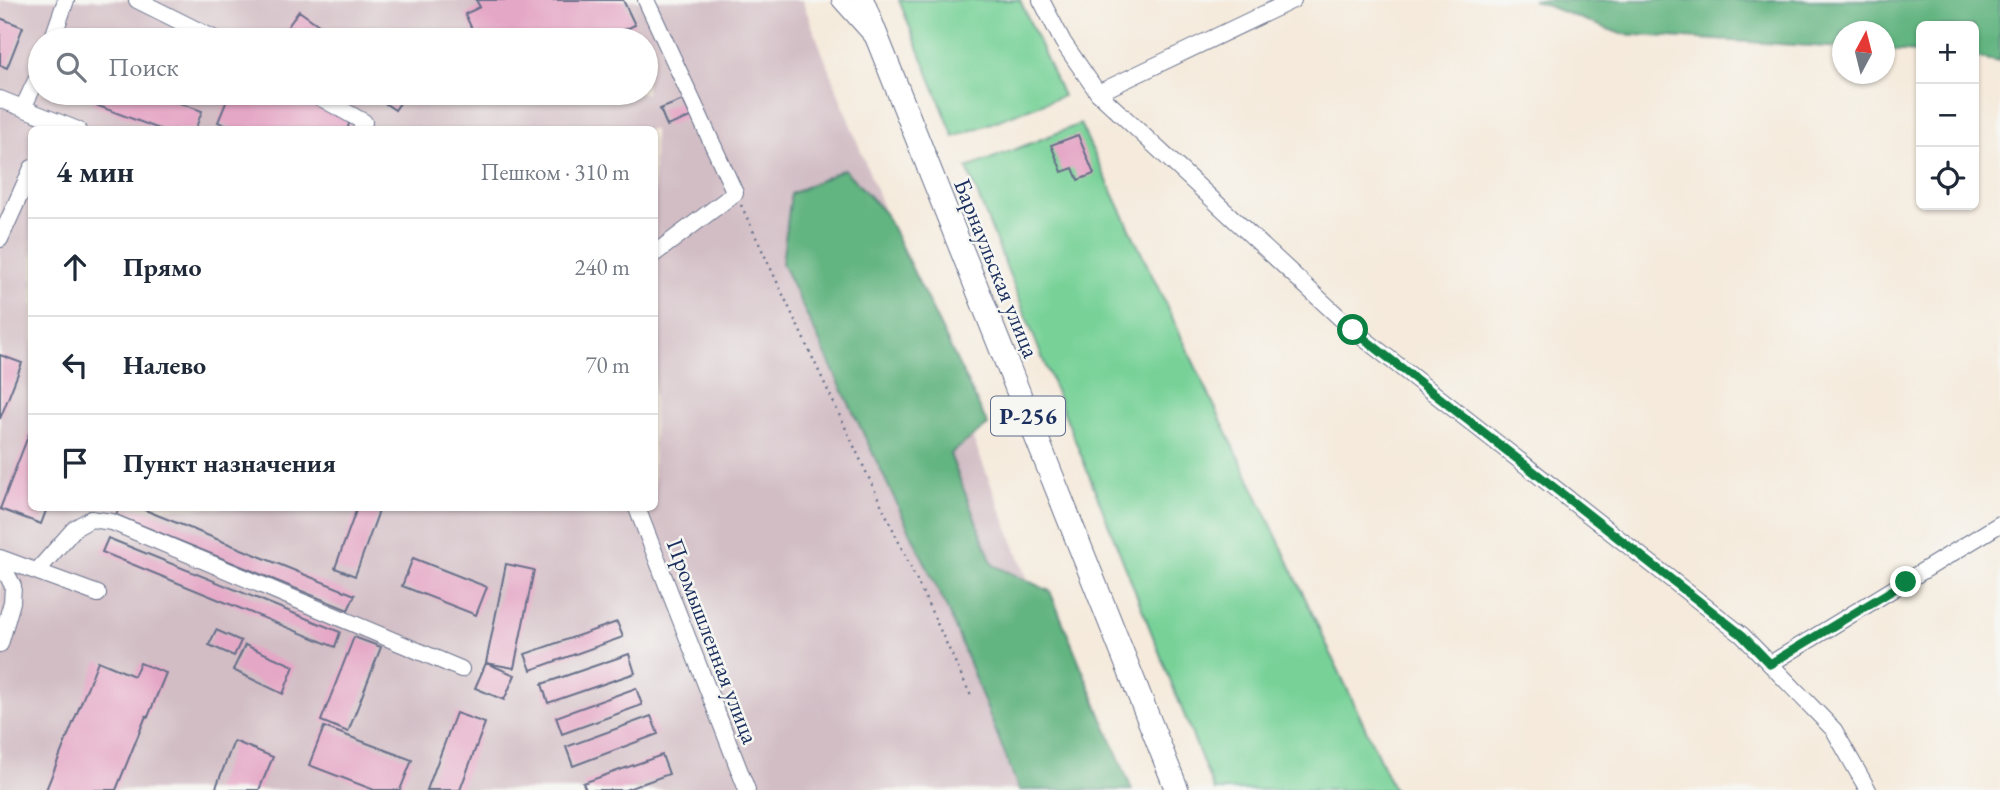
<!DOCTYPE html>
<html lang="ru">
<head>
<meta charset="utf-8">
<style>
  :root { --surface:#fff; --page:#f6f6f7; --text:#1f2937; --muted:#747a83; --line:#e0e1e3 }
  body { margin:0; font-family:"EB Garamond",serif; background:var(--page); color:var(--text) }
  .controls { position:absolute; right:21px; top:21px; display:grid; overflow:hidden; border-radius:10px; box-shadow:0 2px 5px #0004 }
  .controls button { width:63px; height:63px; display:grid; place-items:center; padding:0; border:0; border-bottom:2px solid var(--line); background:var(--surface); color:var(--text); font:35px sans-serif }
  .compass { position:absolute; left:1832px; top:21px; width:63px; height:63px; border-radius:50%; background:var(--surface); box-shadow:0 2px 5px #0004; rotate:7deg }
  .stop { position:absolute; width:21px; height:21px; margin:-16px; border:5px solid #0b8043; border-radius:50%; background:#fff }
  .stop.end { background:#0b8043; border-color:#fff; box-shadow:0 2px 7px #0008 }
  .list { margin:0; padding:0; list-style:none }
  h2 { display:flex; justify-content:space-between; align-items:center; height:91px; margin:0; padding:0 28px; font-size:30px }
  h2 small { font-size:23px; font-weight:400; color:var(--muted) }
  .list li { display:grid; grid-template-columns:46px 1fr auto; gap:21px; align-items:center; box-sizing:border-box; height:98px; padding:0 28px; border-top:2px solid var(--line) }
  .list b { display:block; font-size:26px; white-space:nowrap }
  .list em { font-size:23px; font-style:normal; color:var(--muted) }
  .icon { flex:none; width:38px; height:38px; fill:none; stroke:currentColor; stroke-width:2; stroke-linecap:round; stroke-linejoin:round }
  .map { position:relative; flex:none; width:2000px; height:790px; overflow:hidden }
  .search { position:absolute; background:var(--surface); box-shadow:0 2px 5px #0004; left:28px; top:28px; width:630px; height:77px; display:flex; align-items:center; gap:18px; box-sizing:border-box; padding:0 24px; border-radius:38px; color:var(--muted); font-size:26px }
  .panel { position:absolute; background:var(--surface); box-shadow:0 2px 5px #0004; left:28px; top:126px; width:630px; height:385px; border-radius:10px }
  .map>svg:first-child { display:block }
</style>
</head>
<body>
<div class="map">
<svg width="2000" height="790" viewBox="0 0 2000 790">
  <rect width="100%" height="100%" fill="#f6f6f2"/>
  <filter id="ink" filterUnits="userSpaceOnUse"><feTurbulence type="fractalNoise" baseFrequency=".0143" numOctaves="2"/><feDisplacementMap in="SourceGraphic" scale="14" xChannelSelector="R" yChannelSelector="G"/><feConvolveMatrix kernelMatrix="1 2 1 2 8 2 1 2 1" color-interpolation-filters="sRGB"/></filter>
  <filter id="wash" filterUnits="userSpaceOnUse"><feTurbulence type="fractalNoise" baseFrequency=".00686" numOctaves="4" result="noise"/><feDisplacementMap in="SourceGraphic" scale="28" xChannelSelector="R" yChannelSelector="G"/><feGaussianBlur stdDeviation="1.57" result="paint"/><feColorMatrix in="noise" values="0 0 0 0 0 0 0 0 0 0 0 0 0 0 0 0 0 1.4 0 .05"/><feComposite in="paint" operator="in"/></filter>
  <g filter="url(#wash)">
    <rect width="100%" height="100%" fill="#f5eadb"/>
    <!-- industrial -->
    <path fill="#d2bdc5" fill-rule="evenodd" d="M 0,0 L 802,0 L 1110,790 L 0,790 ZM 40,40 L 646,40 L 646,93 L 40,93 ZM 32,130 L 654,130 L 654,508 L 32,508 Z"/>
    <!-- green -->
    <path fill="#78d298" stroke="#4a807b" stroke-width="2" d="M 899,0 L 1020,0 L 1063,96 L 954,137 Z
      M 1080,124 L 1282,548 L 1394,790 L 1214,790 L 967,168 Z"/>
    <!-- forest -->
    <path fill="#62b480" stroke="#3e726f" stroke-width="2" d="M 1532,0 L 2000,0 L 2000,62 L 1974,57 L 1974,26 L 1921,26 L 1921,52 L 1885,50 L 1884,32 L 1842,32 L 1842,48 L 1621,34 Z
      M 844,169 L 885,213 L 988,425 L 950,454 L 993,565 L 1050,591 L 1132,790 L 1019,790 L 950,615 L 782,263 L 791,194 Z"/>
    <g id="blocks">
      <!-- building -->
      <path fill="#e5a7c6" d="M 476,0 L 623,0 L 635,25 L 602,40 L 477,40 L 465,14 L 480,7 Z
        M 299,11 L 340,40 L 295,40 L 284,32 Z
        M 0,18 L 23,27 L 7,68 L 0,65 Z
        M 97,93 L 152,93 L 202,111 L 195,130 L 162,130 L 93,104 Z
        M 230,93 L 288,93 L 351,117 L 347,130 L 236,130 L 218,122 Z
        M 370,93 L 407,93 L 395,110 Z
        M 683,100 L 691,117 L 667,126 L 660,109 Z
        M 1078,135 L 1094,174 L 1078,180 L 1073,168 L 1062,172 L 1051,145 Z
        M 0,355 L 22,363 L 0,419 Z
        M 32,426 L 32,508 L 47,508 L 41,524 L 0,509 Z
        M 119,508 L 140,508 L 355,595 L 348,610 L 116,515 Z
        M 357,508 L 380,508 L 355,576 L 335,568 Z
        M 108,538 L 340,632 L 335,647 L 102,552 Z
        M 413,558 L 487,587 L 476,615 L 402,586 Z
        M 506,564 L 534,570 L 514,668 L 486,663 Z
        M 617,622 L 623,637 L 531,670 L 525,654 Z
        M 216,630 L 241,641 L 234,656 L 209,645 Z
        M 354,637 L 381,647 L 348,732 L 321,721 Z
        M 245,645 L 294,666 L 283,694 L 233,670 Z
        M 629,654 L 635,673 L 548,703 L 542,684 Z
        M 98,661 L 134,676 L 140,663 L 166,673 L 148,717 L 146,716 L 116,790 L 46,790 Z
        M 486,663 L 515,675 L 504,700 L 475,688 Z
        M 636,688 L 642,705 L 562,734 L 556,717 Z
        M 456,713 L 485,723 L 460,790 L 427,790 Z
        M 651,716 L 658,734 L 573,766 L 566,747 Z
        M 324,727 L 412,760 L 400,790 L 374,790 L 309,765 Z
        M 234,741 L 273,757 L 259,790 L 215,790 Z
        M 662,755 L 669,774 L 625,790 L 586,790 L 583,783 Z"/>
    </g>
  </g>
  <g filter="url(#ink)">
    <use href="#blocks" fill-opacity="0" stroke="#67708a" stroke-width="2"/>
    <g fill="none" stroke-linecap="round" stroke-linejoin="round">
      <!-- minor casing -->
      <g stroke="#67708a" stroke-width="18">
        <path id="minor" d="M 137,0 L 217,40
          M 646,0 L 735,193 L 654,254
          M 840,0 L 873,37
          M 1041,0 L 1063,42 L 1098,93 L 1353,330 L 1742,635 L 1834,730 L 1868,790
          M 52,40 L 66,0
          M 312,93 L 364,122 L 361,130
          M 1098,93 L 1293,0
          M 0,99 L 78,130
          M 23,108 L 40,72
          M 0,239 L 32,168
          M 637,508 L 747,790
          M 0,558 L 98,594
          M 0,561 L 13,586 L 12,602 L 0,644
          M 37,571 L 75,528 L 91,519 L 112,522 L 461,669
          M 1770,664 L 2000,524"/>
      </g>
      <!-- highway casing -->
      <g stroke="#67708a" stroke-width="25">
        <path id="highway" d="M 862,0 L 1177,790"/>
      </g>
      <!-- path -->
      <path stroke="#67708a" stroke-width="2.5" stroke-dasharray="2 5" stroke-linecap="butt" d="M 741,205 L 972,698"/>
      <!-- minor -->
      <use href="#minor" stroke="#fff" stroke-width="16"/>
      <!-- highway -->
      <use href="#highway" stroke="#fff" stroke-width="23"/>
    </g>
  </g>
  <g fill="none" stroke-linecap="round" stroke-linejoin="round" filter="url(#ink)">
    <!-- route -->
    <path stroke="#0b8043" stroke-width="9" d="M 1353,330 L 1742,635 L 1770,664 L 1906,582"/>
  </g>
  <g text-anchor="middle" dominant-baseline="central" stroke-width="5" stroke-linejoin="round" paint-order="stroke">
    <!-- shield labels -->
    <rect fill="#f6f6f2" stroke="#5d6b8a" stroke-width="2" x="991" y="396.5" width="74" height="39" rx="5"/>
    <g font-size="23" font-weight="bold" fill="#1b2f5e">
      <text x="1028" y="416">Р-256</text>
    </g>
    <!-- street labels -->
    <g font-size="24" fill="#1b2f5e" stroke="#f6f6f2">
      <text transform="translate(997 268) rotate(68)">Барнаульская улица</text>
      <text transform="translate(713 641) rotate(69)">Промышленная улица</text>
    </g>
  </g>
</svg>
<div class="controls">
<button>+</button>
<button>−</button>
<button><svg class="icon" aria-label="locate" viewBox="0 0 24 24"><circle cx="12" cy="12" r="6"/><path d="M12 2v4M12 18v4M2 12h4M18 12h4"/></svg></button>
</div>
<svg class="compass" viewBox="-18 -18 36 36"><path d="M0-13l5 13h-10z" fill="#e53935"/><path d="M0 13l5-13h-10z" fill="#747a83"/></svg>
<div class="stop" style="left:1353px;top:330px"></div>
<div class="stop end" style="left:1906px;top:582px"></div>
<div class="search"><svg class="icon" aria-label="search" viewBox="0 0 24 24"><circle cx="10" cy="10" r="6"/><path d="M15 15l6 6"/></svg>Поиск</div>
<section class="panel">
<h2>4 мин<small>Пешком · 310 m</small></h2>
<ul class="list">
<li><svg class="icon" aria-label="ahead" viewBox="0 0 24 24"><path d="M12 20V5M6 11l6-6 6 6"/></svg><div><b>Прямо</b></div><em>240 m</em></li>
<li><svg class="icon" aria-label="left" viewBox="0 0 24 24"><path d="M17 20v-9H6M10 6l-5 5 5 5"/></svg><div><b>Налево</b></div><em>70 m</em></li>
<li><svg class="icon" aria-label="arrive" viewBox="0 0 24 24"><path d="M6 21V4h12l-3 4 3 4H6"/></svg><div><b>Пункт назначения</b></div></li>
</ul>
</section>
</div>
</body>
</html>
